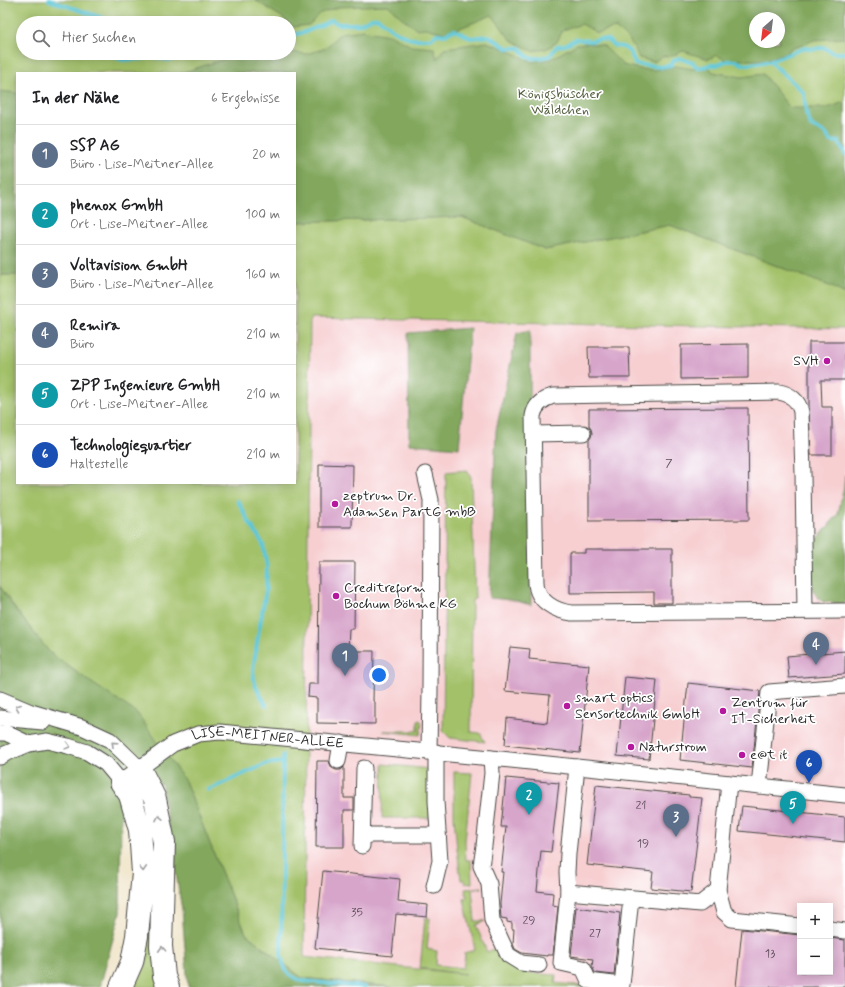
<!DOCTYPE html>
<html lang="de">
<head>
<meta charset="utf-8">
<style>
  :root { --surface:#fff; --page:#f2f2f2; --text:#202124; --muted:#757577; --line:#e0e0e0; --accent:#2563eb }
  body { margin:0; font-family:Mynerve,sans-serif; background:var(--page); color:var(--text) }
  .controls { position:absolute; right:12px; bottom:12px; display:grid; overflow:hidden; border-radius:0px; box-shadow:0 2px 10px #0003 }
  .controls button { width:36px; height:36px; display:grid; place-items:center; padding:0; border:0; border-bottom:1px solid var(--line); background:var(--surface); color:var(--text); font:20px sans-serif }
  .compass { position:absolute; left:749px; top:12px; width:36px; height:36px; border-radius:50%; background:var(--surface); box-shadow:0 2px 10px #0003; rotate:208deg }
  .you { position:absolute; left:379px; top:675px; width:14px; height:14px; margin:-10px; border:3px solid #fff; border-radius:50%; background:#1a73e8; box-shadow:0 0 0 6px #1a73e833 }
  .badge { display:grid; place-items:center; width:26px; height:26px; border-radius:50%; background:var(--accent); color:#fff; font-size:13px; font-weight:700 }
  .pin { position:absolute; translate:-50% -33px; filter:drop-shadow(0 1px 2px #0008) }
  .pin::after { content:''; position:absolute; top:21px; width:14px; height:12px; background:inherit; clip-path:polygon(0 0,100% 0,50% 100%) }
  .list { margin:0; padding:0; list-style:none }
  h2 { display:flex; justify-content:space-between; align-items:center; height:52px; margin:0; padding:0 16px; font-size:17px }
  h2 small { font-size:13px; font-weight:400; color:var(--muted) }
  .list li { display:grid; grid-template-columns:26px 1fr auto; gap:12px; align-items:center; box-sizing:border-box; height:60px; padding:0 16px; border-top:1px solid var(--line) }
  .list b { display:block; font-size:15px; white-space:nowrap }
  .list p { margin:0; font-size:13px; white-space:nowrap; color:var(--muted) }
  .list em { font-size:13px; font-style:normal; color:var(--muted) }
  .icon { flex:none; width:22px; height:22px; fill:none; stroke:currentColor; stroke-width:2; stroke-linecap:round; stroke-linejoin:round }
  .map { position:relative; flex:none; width:845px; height:987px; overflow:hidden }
  .search { position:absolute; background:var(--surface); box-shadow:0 2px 10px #0003; left:16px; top:16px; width:280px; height:44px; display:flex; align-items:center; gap:10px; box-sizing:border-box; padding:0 14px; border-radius:22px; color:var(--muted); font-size:15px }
  .panel { position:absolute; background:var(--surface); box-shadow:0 2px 10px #0003; left:16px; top:72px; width:280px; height:412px; border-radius:0px }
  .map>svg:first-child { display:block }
</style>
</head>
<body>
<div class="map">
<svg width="845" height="987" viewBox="0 0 845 987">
  <rect width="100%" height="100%" fill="#fff"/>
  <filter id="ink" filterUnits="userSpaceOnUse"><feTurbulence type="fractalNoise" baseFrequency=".025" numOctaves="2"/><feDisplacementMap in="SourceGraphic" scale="8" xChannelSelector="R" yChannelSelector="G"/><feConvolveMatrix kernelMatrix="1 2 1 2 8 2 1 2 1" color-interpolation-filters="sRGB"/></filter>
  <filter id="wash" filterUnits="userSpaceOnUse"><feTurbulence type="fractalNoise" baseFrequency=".012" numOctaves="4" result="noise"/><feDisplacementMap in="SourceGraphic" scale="16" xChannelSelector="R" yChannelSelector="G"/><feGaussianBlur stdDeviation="0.9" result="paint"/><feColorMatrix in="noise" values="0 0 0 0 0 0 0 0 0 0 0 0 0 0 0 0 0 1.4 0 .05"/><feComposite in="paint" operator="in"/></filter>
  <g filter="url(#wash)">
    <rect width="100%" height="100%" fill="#f2e8d0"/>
    <!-- built -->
    <path fill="#f7cfd1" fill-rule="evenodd" d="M 310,318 L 845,329 L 845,987 L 593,987 L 304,958 ZM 800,906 L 830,906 L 830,972 L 800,972 Z"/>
    <!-- green -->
    <path fill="#a3c169" stroke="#67764a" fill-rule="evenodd" d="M 0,0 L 845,0 L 845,251 L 295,73 L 17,73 L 17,114 L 0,105 ZM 755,18 L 779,18 L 779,42 L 755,42 ZM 23,23 L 289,23 L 289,53 L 23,53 Z
      M 462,217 L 545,250 L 670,225 L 832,287 L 845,294 L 845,329 L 310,318 L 304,957 L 465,974 L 420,968 L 425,918 L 430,918 L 427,949 L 437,951 L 436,965 L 463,968 L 465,956 L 464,953 L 475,950 L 464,899 L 467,897 L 465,889 L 482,887 L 482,888 L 472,889 L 475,921 L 485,921 L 476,925 L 487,952 L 496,948 C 504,975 533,973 556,975 L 555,983 L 593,987 L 391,987 L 302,978 L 246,934 L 185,781 L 86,679 L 50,653 L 12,605 L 0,586 L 0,275 L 17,275 L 17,483 L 295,483 L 295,222 Z
      M 467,470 L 471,477 L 475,599 L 472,600 L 471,732 L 480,733 L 485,742 L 450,738 L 443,731 L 446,472 Z
      M 418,720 L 420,720 L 422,723 L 420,735 L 383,731 L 418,731 Z
      M 383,764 L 429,769 L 430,818 L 382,818 Z
      M 454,772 L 472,773 L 465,841 L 466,860 L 471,860 L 472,883 L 465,884 L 464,880 L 461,880 L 457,849 L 454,817 Z
      M 141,791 L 154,834 L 158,987 L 131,987 L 139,793 Z"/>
    <!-- forest -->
    <path fill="#82a75d" stroke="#566944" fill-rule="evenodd" d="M 255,0 L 845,0 L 845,38 L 814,40 L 800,46 L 790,49 L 787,53 L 766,60 L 725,60 L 717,55 L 708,59 L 683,51 L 672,56 L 663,56 L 654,62 L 639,58 C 633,43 628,38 615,28 L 597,33 L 582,24 L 563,30 L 557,42 L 546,49 L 532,51 L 510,39 L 492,15 L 460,28 L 444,33 L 426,28 L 417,29 L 402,18 L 388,5 L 339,7 L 321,13 L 309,25 L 293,27 L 283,18 ZM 755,18 L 779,18 L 779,42 L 755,42 Z
      M 363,30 L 393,36 L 411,46 L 434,48 L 437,59 L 444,48 L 487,42 L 510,51 L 532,62 L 551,59 L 577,44 L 585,43 L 603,45 L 623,65 L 639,69 L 655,70 L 676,66 L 693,69 L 709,67 L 713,72 L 742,77 L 763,74 L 790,108 L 827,108 L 845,102 L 845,294 L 832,287 L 670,225 L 545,250 L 462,217 L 295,222 L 295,73 L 181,73 L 240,54 L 289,53 L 289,52 L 306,54 L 326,48 L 340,33 Z
      M 0,91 L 17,93 L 17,275 L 0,275 Z
      M 470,328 L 459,448 L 409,444 L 408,333 Z
      M 530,330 L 531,605 L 512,600 L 489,598 L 496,430 L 517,333 Z
      M 845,475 L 845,604 L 823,602 L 817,597 L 812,588 L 811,547 L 838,514 L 844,486 Z
      M 0,586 L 12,605 L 50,653 L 86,679 L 137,713 L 185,781 L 246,934 L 302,978 L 391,987 L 188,987 L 182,910 L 161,783 L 121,810 L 120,913 L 100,987 L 0,987 Z"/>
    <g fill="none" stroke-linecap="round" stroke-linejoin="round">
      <!-- stream -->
      <path stroke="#5ac5d5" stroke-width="4" d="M 49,0 L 118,23
        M 206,23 L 210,23
        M 237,23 L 242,23
        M 289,34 C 301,36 321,25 332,20 L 338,24 L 360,24 L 372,18 L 378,18 L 393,30 L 411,39 L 431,39 L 437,34 L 445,35 L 451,31 L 455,30 L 471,38 L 489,36 L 507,48 L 520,48 C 530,63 535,58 550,56 L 557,46 L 565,45 L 576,39 L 591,41 L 600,39 L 608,40 C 617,50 616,44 625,48 C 631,51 633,58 635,64 L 661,67 L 671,65 L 673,61 L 679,58 L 693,63 L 698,68 L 711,65 L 717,65 L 727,61 L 736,61 L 745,65 L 770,61 L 805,48 C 811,50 817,48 824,48 C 827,48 829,51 832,52 C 836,54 841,53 845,53
        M 115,57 L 122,60 L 143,59 L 149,55 C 164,59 170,64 183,53
        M 770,61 L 804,93 L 806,113 L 811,126 L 825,133 L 831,141 L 839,142 L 845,154
        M 238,501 L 249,522 L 263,544 L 267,567 L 266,590 L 259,630 L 253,670 L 255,685 L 266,705
        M 283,756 L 281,954 C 284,970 287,976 302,981 L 365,987
        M 208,790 L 266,764 L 283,762"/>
    </g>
    <g id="blocks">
      <!-- building -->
      <path fill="#d7a4ca" d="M 809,342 L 845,342 L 845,380 L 821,380 L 822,407 L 832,407 L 832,455 L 811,455 L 809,408 Z
        M 748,344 L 748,378 L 681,379 L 681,345 Z
        M 588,347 L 629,347 L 630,378 L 589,378 Z
        M 748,408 L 749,520 L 589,521 L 589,440 L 591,437 L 592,433 L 591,429 L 589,426 L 589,409 Z
        M 319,464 L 353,465 L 352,527 L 319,527 Z
        M 584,549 L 672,549 L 672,603 L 654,603 L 654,592 L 570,593 L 570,553 L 584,553 Z
        M 319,562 L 355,562 L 354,629 L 349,629 L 348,651 L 374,651 L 373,701 L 375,702 L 375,724 L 317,723 L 317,698 L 308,697 L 309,684 L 318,684 Z
        M 510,647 L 530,649 L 529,659 L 589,665 L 580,753 L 505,745 L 507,718 L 547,723 L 550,695 L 505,691 Z
        M 845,651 L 845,674 L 789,678 L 787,656 Z
        M 625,677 L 657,680 L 649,759 L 617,756 Z
        M 688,683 L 760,691 L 752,768 L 680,760 Z
        M 317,761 L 329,761 L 330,764 L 332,768 L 336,770 L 341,770 L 344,767 L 344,798 L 354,798 L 354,810 L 344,810 L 344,847 L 316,847 Z
        M 506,778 L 559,783 L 551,852 L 541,851 L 537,891 L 553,893 L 552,905 L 558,906 L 553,955 L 547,955 L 547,956 L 522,953 L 515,949 L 513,944 L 514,929 L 512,929 L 512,923 L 507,922 L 507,919 L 501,918 L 500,904 L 503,872 L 501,872 L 506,827 L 501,827 Z
        M 596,785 L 689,795 L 689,797 L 702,798 L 691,892 L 651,888 L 653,872 L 587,865 Z
        M 742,806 L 845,817 L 845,842 L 739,831 Z
        M 323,871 L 400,879 L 398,902 L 428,905 L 427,917 L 396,914 L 392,956 L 315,948 Z
        M 576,907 L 620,913 L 614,975 L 595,973 L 592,966 L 593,959 L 571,956 Z
        M 742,929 L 800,935 L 800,972 L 830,972 L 830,938 L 845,940 L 845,987 L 736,987 Z"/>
    </g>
  </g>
  <g filter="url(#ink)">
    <use href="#blocks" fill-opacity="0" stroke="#494744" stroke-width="1"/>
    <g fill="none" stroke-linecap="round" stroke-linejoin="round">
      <!-- minor casing -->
      <g stroke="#494744" stroke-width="17">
        <g id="minor">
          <path d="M 534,434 L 583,433"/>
          <path d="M 425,474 L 431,500 L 430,691 L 429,752"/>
          <path d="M 805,611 L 803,473 L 801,412 C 799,401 790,394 779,392 L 553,396 C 543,399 535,405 533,416 L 536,583 C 537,601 555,611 572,613 L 845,611"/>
          <path d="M 0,699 L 31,712 L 82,727 L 110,740 L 140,769"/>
          <path d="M 0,718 L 43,722"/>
          <path d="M 0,733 L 6,733 L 29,744"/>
          <path id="s1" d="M 0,757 L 5,754 L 29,744 L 47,741 L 68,746 L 87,752 L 106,764 L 121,782 L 173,744 L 198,734 L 220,732 L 491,758 L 845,795"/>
          <path d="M 491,758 L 492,773 L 484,846 L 481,866 L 489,884 L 492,920 L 508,955 L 521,963 L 539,965"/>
          <path d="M 338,761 L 341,743"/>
          <path d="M 577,767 L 568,854 L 567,872 L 568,892 L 561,963 L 583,968 L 589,981 L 622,985 L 631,898"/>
          <path d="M 729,783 L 718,890 L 724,912 L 732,919 L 800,926"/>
          <path d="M 759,786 L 769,692 L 845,686"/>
          <path d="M 363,835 L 438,835"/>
          <path d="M 362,846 L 364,768"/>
          <path d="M 434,886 L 440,861 L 436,801 L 436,752"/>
          <path d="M 568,892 L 700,904 L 718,890"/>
          <path d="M 830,929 L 845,931"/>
        </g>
      </g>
      <!-- highway casing -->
      <g stroke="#494744" stroke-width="24">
        <path id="highway" d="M 140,769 L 155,799 L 164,842 L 161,946 L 164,976 L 168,987
          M 121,987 L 132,962 L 137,936 L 143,873 L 140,830 L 130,795 L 121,782"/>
      </g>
      <!-- minor -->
      <use href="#minor" stroke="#fff" stroke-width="15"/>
      <!-- highway -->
      <use href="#highway" stroke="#fff" stroke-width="22"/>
    </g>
    <!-- one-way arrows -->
    <defs><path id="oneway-chevron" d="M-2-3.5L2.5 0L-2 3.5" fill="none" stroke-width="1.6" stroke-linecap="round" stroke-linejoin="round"/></defs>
    <g stroke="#a0a0a0">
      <use href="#oneway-chevron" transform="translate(18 707) rotate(-159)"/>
      <use href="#oneway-chevron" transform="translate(114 744) rotate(-138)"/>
      <use href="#oneway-chevron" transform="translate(68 746) rotate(15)"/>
      <use href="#oneway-chevron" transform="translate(159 818) rotate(-102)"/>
      <use href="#oneway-chevron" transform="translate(143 869) rotate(87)"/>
      <use href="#oneway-chevron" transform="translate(162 949) rotate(-93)"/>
    </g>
  </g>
  <!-- markers -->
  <g fill="#b5179e" stroke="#fff" stroke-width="1.5">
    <circle cx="827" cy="361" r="4"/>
    <circle cx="335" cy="504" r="4"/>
    <circle cx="336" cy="596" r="4"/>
    <circle cx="567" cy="706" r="4"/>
    <circle cx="723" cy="711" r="4"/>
    <circle cx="631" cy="747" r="4"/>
    <circle cx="742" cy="755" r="4"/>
  </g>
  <g text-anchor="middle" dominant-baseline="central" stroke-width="3.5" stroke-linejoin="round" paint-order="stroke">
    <!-- number labels -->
    <g font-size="12" fill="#564953">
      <text x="669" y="464">7</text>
      <text x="641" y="806">21</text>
      <text x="643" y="844">19</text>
      <text x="357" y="913">35</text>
      <text x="529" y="921">29</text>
      <text x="595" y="934">27</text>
      <text x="770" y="954">13</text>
    </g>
    <!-- park labels -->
    <g font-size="14" fill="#556041" stroke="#fff">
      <text x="560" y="94">Königsbüscher<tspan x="560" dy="16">Wäldchen</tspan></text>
    </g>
    <!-- poi labels -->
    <g font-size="14" fill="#2b2b2b" stroke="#fff" text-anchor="start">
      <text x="819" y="361" text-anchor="end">SVH</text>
      <text x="343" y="496">zeptrum Dr.<tspan x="343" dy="16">Adamsen PartG mbB</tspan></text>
      <text x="344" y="588">Creditreform<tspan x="344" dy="16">Bochum Böhme KG</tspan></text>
      <text x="575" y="698">smart optics<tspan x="575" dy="16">Sensortechnik GmbH</tspan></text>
      <text x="731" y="703">Zentrum für<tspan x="731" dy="16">IT-Sicherheit</tspan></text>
      <text x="639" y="747">Naturstrom</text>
      <text x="750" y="755">e@t it</text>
    </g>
    <!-- street labels -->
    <g font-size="14" fill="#2b2b2b" stroke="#fff">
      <text stroke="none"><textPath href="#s1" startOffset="299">LISE-MEITNER-ALLEE</textPath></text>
    </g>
  </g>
</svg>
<div class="controls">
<button>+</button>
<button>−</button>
</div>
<svg class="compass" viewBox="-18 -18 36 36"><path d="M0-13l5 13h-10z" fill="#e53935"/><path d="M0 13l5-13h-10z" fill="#757577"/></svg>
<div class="you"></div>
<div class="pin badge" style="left:345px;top:676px;background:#5c6f8a">1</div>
<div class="pin badge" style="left:529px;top:815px;background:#0f9aa8">2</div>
<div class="pin badge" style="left:676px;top:837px;background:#5c6f8a">3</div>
<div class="pin badge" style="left:816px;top:665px;background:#5c6f8a">4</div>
<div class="pin badge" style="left:793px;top:824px;background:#0f9aa8">5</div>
<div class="pin badge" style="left:809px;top:783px;background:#1a4fb4">6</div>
<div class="search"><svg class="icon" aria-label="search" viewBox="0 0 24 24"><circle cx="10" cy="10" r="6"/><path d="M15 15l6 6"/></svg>Hier suchen</div>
<section class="panel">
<h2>In der Nähe<small>6 Ergebnisse</small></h2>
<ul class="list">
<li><span class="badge" style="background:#5c6f8a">1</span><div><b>SSP AG</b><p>Büro · Lise-Meitner-Allee</p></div><em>20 m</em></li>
<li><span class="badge" style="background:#0f9aa8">2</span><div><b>phenox GmbH</b><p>Ort · Lise-Meitner-Allee</p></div><em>100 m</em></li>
<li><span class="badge" style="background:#5c6f8a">3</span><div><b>Voltavision GmbH</b><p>Büro · Lise-Meitner-Allee</p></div><em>160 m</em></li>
<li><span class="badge" style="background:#5c6f8a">4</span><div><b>Remira</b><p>Büro</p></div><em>210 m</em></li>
<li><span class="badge" style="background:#0f9aa8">5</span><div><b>ZPP Ingenieure GmbH</b><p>Ort · Lise-Meitner-Allee</p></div><em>210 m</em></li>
<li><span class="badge" style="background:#1a4fb4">6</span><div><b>Technologiequartier</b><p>Haltestelle</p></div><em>210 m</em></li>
</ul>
</section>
</div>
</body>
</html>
